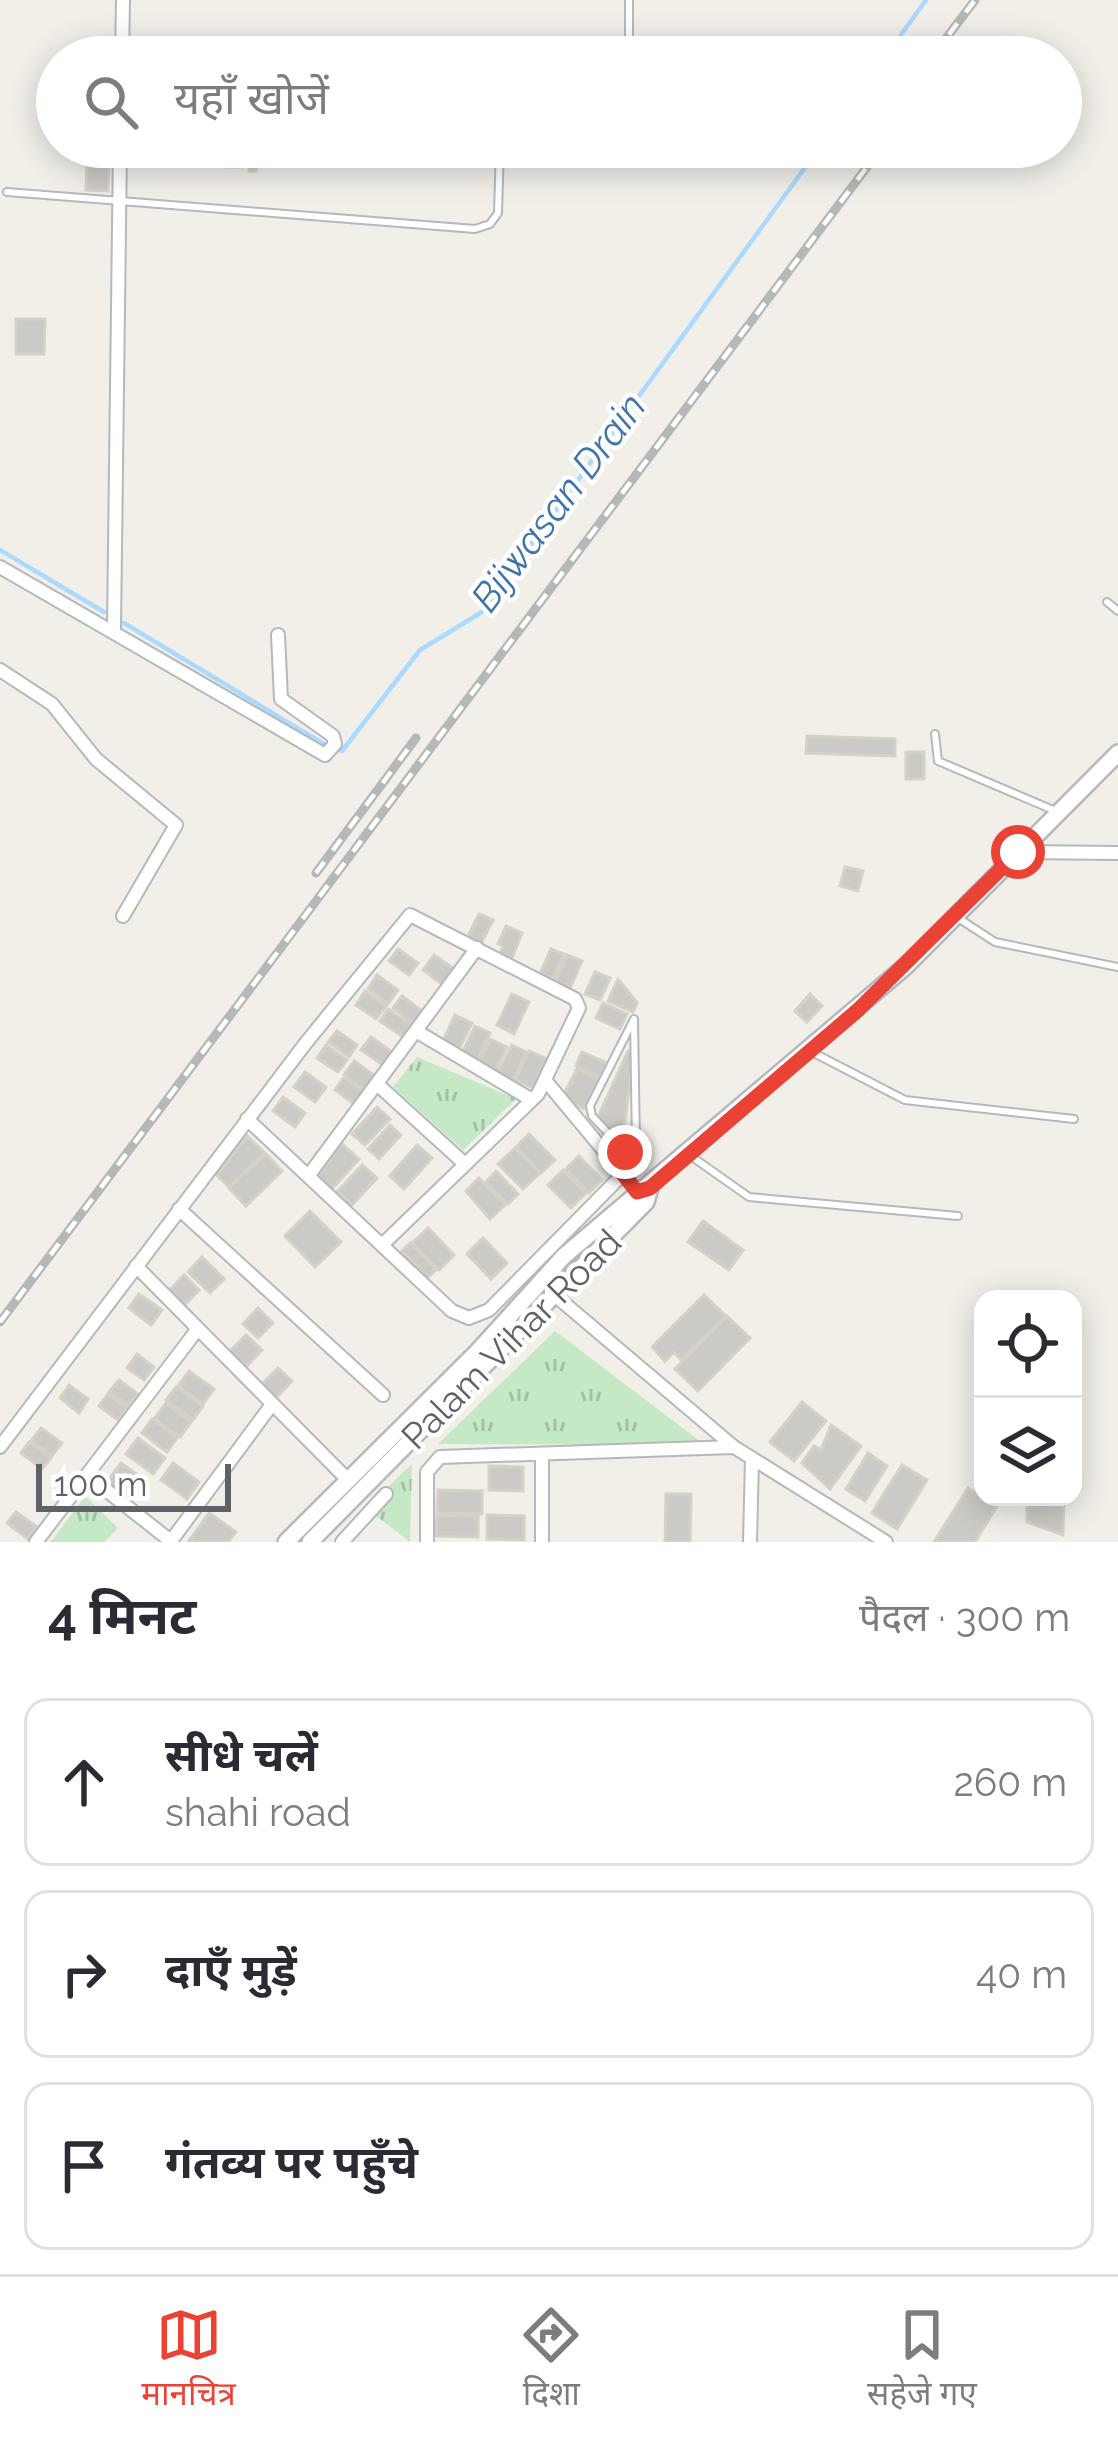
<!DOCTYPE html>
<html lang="hi">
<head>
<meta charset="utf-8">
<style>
  :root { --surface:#fff; --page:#f7f7f7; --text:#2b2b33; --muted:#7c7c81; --line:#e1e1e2; --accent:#ea4335 }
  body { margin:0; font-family:Raleway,"Noto Sans Devanagari",sans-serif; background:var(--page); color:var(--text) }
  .controls { position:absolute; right:36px; bottom:36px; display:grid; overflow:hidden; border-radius:24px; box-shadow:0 6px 30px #0003 }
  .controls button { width:108px; height:108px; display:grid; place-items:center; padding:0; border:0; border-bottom:3px solid var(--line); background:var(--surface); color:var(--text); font:60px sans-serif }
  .scale { position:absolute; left:36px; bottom:30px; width:195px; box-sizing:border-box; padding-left:12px; border:6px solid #5f6368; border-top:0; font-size:33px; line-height:42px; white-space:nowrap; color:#5f6368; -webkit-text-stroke:9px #fff; paint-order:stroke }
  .stop { position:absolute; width:36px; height:36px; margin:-27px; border:9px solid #ea4335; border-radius:50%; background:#fff }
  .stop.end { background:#ea4335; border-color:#fff; box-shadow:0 3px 12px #0008 }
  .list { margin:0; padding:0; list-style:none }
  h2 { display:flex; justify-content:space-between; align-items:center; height:156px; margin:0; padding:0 48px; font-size:51px }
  h2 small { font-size:39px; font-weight:400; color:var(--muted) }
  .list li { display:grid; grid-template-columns:78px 1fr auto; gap:36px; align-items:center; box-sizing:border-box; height:168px; margin:0 24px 24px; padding:0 24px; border:3px solid var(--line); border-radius:24px }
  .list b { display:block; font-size:45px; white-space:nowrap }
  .list p { margin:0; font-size:39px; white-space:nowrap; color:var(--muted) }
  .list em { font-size:39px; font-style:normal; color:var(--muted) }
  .icon { flex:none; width:66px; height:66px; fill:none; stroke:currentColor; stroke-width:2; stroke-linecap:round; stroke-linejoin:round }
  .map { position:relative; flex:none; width:1118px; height:1542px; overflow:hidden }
  .search { position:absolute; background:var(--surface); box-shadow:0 6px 30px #0003; left:36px; right:36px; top:36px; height:132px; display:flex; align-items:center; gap:30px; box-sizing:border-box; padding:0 42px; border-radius:66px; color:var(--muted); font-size:45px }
  .sheet { height:732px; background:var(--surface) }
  nav { display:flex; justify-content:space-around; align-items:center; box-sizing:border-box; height:168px; border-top:3px solid var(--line); background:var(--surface); font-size:33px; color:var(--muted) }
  nav a { display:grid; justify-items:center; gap:6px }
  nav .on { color:var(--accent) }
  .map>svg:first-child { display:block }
</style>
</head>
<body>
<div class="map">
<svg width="1118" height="1542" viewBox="0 0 1118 1542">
  <defs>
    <pattern id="grass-tufts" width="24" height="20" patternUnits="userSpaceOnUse" patternTransform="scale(3)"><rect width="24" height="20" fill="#c5e8c5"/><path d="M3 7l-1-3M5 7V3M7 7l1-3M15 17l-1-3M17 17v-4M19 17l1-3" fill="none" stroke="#a3c0a4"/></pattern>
  </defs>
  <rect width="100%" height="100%" fill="#f1efe8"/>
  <!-- grass -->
  <path fill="url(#grass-tufts)" d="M 417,1057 L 516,1099 L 463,1150 L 393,1087 Z
    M 555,1331 L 705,1445 L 438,1444 Z
    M 412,1464 L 410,1542 L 366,1508 Z
    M 85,1496 L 118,1528 L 104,1542 L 51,1542 Z"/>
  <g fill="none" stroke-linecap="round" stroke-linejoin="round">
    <!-- stream -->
    <path stroke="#aadaff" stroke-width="4.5" d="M 885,57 L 926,0
      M 0,550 L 104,612
      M 124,623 L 327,746
      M 337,749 L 342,751 L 420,650 L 482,612 L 820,147"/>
  </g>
  <!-- building -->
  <path fill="#cccac5" stroke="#d6d1c6" stroke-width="3" d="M 234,147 L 262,149 L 256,171 L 249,171 L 249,160 L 242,160 L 242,167 L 226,167 L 226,153 L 234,153 Z
    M 87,165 L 109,166 L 108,191 L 86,190 Z
    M 16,319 L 45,319 L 44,354 L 16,354 Z
    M 807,736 L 895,739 L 895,756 L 806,753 Z
    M 906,752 L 924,752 L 924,779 L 906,779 Z
    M 845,867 L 863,871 L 858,891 L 840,886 Z
    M 479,914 L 493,920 L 481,944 L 467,938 Z
    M 506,926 L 522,933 L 512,958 L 500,953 L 503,946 L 498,944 Z
    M 398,949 L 418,963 L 409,975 L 389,961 Z
    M 551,949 L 564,954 L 553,979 L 540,974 Z
    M 434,955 L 454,969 L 443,985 L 423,970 Z
    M 567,955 L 582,961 L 570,988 L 555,982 Z
    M 595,972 L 610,978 L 600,1000 L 585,994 Z
    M 377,975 L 398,990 L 388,1004 L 368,989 Z
    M 618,979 L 637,1003 L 633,1012 L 608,1001 Z
    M 365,991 L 386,1006 L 376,1019 L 356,1005 Z
    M 512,994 L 529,1002 L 514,1034 L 497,1025 Z
    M 810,994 L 822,1006 L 807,1022 L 795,1011 Z
    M 402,996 L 422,1011 L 413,1023 L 393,1008 Z
    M 603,1003 L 627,1014 L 620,1029 L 596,1018 Z
    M 388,1009 L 411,1025 L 403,1037 L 380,1021 Z
    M 455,1015 L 472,1023 L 457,1053 L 441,1045 Z
    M 475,1026 L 490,1033 L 476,1063 L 461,1055 Z
    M 337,1031 L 357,1045 L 349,1057 L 328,1042 Z
    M 371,1037 L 392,1052 L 383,1065 L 361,1050 Z
    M 490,1039 L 507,1047 L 495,1072 L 478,1064 Z
    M 326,1045 L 347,1060 L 338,1072 L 317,1058 Z
    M 512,1045 L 526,1052 L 513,1080 L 498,1073 Z
    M 529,1051 L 547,1059 L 533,1088 L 515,1080 Z
    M 628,1051 L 634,1051 L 622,1145 L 598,1117 Z
    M 582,1052 L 607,1063 L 600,1077 L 576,1066 Z
    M 354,1061 L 375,1076 L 364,1090 L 344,1075 Z
    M 577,1069 L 599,1079 L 584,1109 L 562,1098 Z
    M 305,1072 L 326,1087 L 315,1102 L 294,1087 Z
    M 344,1077 L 363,1091 L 354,1104 L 335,1090 Z
    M 283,1097 L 305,1113 L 295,1127 L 273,1111 Z
    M 377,1107 L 390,1119 L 365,1145 L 352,1134 Z
    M 390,1125 L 401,1135 L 379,1159 L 368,1149 Z
    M 529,1134 L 555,1160 L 541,1173 L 516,1147 Z
    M 247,1136 L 265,1153 L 229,1187 L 217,1175 Z
    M 342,1144 L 359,1159 L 330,1191 L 316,1178 Z
    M 417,1145 L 432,1158 L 404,1189 L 390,1176 Z
    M 515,1148 L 540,1173 L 523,1189 L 498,1164 Z
    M 266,1154 L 282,1171 L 246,1206 L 229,1188 Z
    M 579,1156 L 602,1180 L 589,1193 L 566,1169 Z
    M 362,1165 L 377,1178 L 352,1205 L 337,1192 Z
    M 563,1170 L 586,1193 L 571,1208 L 548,1185 Z
    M 496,1171 L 518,1194 L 508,1204 L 486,1182 Z
    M 479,1178 L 505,1205 L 490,1219 L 466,1191 Z
    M 310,1211 L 341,1242 L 315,1267 L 285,1236 Z
    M 703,1221 L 743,1250 L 729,1270 L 688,1242 Z
    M 428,1228 L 454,1255 L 439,1270 L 412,1243 Z
    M 483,1238 L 507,1263 L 491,1279 L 467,1254 Z
    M 410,1243 L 436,1270 L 427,1278 L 402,1251 Z
    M 202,1257 L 224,1279 L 210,1293 L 188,1272 Z
    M 184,1275 L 199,1290 L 184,1306 L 169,1291 Z
    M 139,1294 L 162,1310 L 151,1325 L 129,1308 Z
    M 704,1295 L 726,1316 L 681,1360 L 674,1352 L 665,1361 L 652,1347 Z
    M 258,1308 L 273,1323 L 258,1338 L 243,1324 Z
    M 727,1316 L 750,1338 L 698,1391 L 675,1369 Z
    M 246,1335 L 262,1350 L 246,1367 L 230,1351 Z
    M 137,1354 L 154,1367 L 144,1380 L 127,1368 Z
    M 278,1368 L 292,1381 L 275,1399 L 261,1385 Z
    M 189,1371 L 214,1389 L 203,1404 L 178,1386 Z
    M 119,1380 L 138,1394 L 129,1406 L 109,1392 Z
    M 69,1385 L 88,1399 L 79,1413 L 60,1398 Z
    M 176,1387 L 203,1406 L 193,1420 L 166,1400 Z
    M 108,1394 L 127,1408 L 118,1420 L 99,1406 Z
    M 802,1402 L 826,1421 L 794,1461 L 770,1442 Z
    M 166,1403 L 191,1422 L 180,1437 L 154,1419 Z
    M 152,1419 L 177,1438 L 167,1452 L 142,1433 Z
    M 831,1425 L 861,1446 L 830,1489 L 802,1463 L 814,1446 L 821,1450 Z
    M 41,1428 L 62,1443 L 52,1456 L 31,1441 Z
    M 138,1438 L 165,1458 L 153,1474 L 126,1454 Z
    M 29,1442 L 51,1458 L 42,1469 L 21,1453 Z
    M 868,1453 L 887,1466 L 865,1501 L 846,1489 Z
    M 121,1463 L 146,1481 L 129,1505 L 104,1486 Z
    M 173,1463 L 199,1482 L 187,1499 L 161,1480 Z
    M 902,1465 L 927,1480 L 897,1529 L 872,1513 Z
    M 489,1466 L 523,1467 L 523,1491 L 489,1490 Z
    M 968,1488 L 997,1506 L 975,1542 L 934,1542 Z
    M 438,1490 L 482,1491 L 482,1514 L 437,1513 Z
    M 666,1494 L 691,1494 L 690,1542 L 665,1542 Z
    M 1027,1497 L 1064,1497 L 1063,1535 L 1027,1522 Z
    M 16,1512 L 37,1527 L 28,1539 L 7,1523 Z
    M 209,1513 L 236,1532 L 228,1542 L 188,1542 Z
    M 437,1515 L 478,1516 L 478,1537 L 436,1536 Z
    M 487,1515 L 524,1516 L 524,1540 L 487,1539 Z"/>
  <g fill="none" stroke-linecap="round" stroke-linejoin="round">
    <!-- service casing -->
    <g stroke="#b5b8bc" stroke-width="10">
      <path id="service" d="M 629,57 L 629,0
        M 7,192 L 475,229 L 490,224 L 498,213 L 500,147
        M 1107,602 L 1118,611
        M 935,734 L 938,761 L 1058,812
        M 958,918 L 995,942 L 1118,967
        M 634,1019 L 636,1145 L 627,1153 L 592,1116 L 590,1106 Z
        M 810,1051 L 905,1100 L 1074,1119
        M 688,1154 L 749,1197 L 958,1216"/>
    </g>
    <!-- minor casing -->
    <g stroke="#b5b8bc" stroke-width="16">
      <path id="minor" d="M 122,57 L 123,0
        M 0,567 L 325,755 L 335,744 L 333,736 L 281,699 L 278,635
        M 114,628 L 120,147
        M 0,670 L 52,704 L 96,759 L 176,825 L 123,916
        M 1019,852 L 1118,853
        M 416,1031 L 532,1100
        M 545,1080 L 644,1199
        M 377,1084 L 465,1164
        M 247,1119 L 452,1311 L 469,1318 L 489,1310 L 624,1173
        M 309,1175 L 477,948
        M 179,1209 L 383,1395
        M 136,1266 L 348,1480
        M 551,1292 L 734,1447 L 886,1542
        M 0,1447 L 305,1044 L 410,915 L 575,999 L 579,1008 L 538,1094 L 382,1245
        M 87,1475 L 172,1542
        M 171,1541 L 270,1407
        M 36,1542 L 197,1330
        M 342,1542 L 386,1494
        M 427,1542 L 427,1472 L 440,1457 L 733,1447
        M 542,1542 L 542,1455
        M 750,1542 L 752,1458"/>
    </g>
    <!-- tertiary casing -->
    <g stroke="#b5b8bc" stroke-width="20">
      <path id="tertiary" d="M 286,1542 L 478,1351 L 564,1256 L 906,966 L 1118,753
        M 310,1542 L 646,1202 L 650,1188"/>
    </g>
    <!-- service -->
    <use href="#service" stroke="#fff" stroke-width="6"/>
    <!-- minor -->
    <use href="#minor" stroke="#fff" stroke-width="12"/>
    <!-- tertiary -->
    <use href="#tertiary" stroke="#fff" stroke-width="15"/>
    <!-- rail casing -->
    <g stroke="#b6b7b8" stroke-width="9">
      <path id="rail" d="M 932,57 L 975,0
        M 316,873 L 416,738
        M 0,1322 L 882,147"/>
    </g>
    <!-- rail -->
    <use href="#rail" stroke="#fff" stroke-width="4.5" stroke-dasharray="14" stroke-linecap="butt"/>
  </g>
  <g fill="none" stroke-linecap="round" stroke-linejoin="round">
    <!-- route -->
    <path stroke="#ea4335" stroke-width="15" d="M 625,1152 L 620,1146 L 609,1156 L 637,1192 L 650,1188 L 858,1010 L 1018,852"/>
  </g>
  <g text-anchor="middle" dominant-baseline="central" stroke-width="9" stroke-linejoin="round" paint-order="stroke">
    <!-- street labels -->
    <g font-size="36" fill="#5f6368" stroke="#fff">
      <text transform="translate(511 1339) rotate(-45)">Palam Vihar Road</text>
    </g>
    <!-- water labels -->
    <g font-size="39" font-style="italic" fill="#4174aa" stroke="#fff">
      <text transform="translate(558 502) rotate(-53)">Bijwasan Drain</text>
    </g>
  </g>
</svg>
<div class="controls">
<button><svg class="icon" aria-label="locate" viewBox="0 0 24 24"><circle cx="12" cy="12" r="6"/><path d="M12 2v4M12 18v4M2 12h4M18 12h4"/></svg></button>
<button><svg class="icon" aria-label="layers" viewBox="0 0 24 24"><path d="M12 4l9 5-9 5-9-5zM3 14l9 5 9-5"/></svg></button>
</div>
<div class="scale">100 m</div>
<div class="stop" style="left:1018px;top:852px"></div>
<div class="stop end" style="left:625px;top:1152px"></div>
<div class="search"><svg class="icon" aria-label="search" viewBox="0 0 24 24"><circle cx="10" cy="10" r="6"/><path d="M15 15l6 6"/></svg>यहाँ खोजें</div>
</div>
<section class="sheet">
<h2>4 मिनट<small>पैदल · 300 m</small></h2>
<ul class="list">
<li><svg class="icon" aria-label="ahead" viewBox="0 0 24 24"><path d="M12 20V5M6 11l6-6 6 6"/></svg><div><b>सीधे चलें</b><p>shahi road</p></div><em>260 m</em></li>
<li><svg class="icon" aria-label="right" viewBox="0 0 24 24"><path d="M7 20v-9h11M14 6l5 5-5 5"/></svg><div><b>दाएँ मुड़ें</b></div><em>40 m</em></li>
<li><svg class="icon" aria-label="arrive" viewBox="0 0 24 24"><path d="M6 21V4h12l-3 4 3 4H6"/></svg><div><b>गंतव्य पर पहुँचे</b></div></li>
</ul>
</section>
<nav>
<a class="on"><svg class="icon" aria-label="map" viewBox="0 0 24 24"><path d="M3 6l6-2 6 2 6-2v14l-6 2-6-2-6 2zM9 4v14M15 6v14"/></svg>मानचित्र</a>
<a><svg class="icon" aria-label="directions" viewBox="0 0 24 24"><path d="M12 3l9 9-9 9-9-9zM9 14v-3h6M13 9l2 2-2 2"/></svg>दिशा</a>
<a><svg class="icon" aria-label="saved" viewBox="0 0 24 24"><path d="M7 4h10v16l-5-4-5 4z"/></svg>सहेजे गए</a>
</nav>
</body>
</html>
